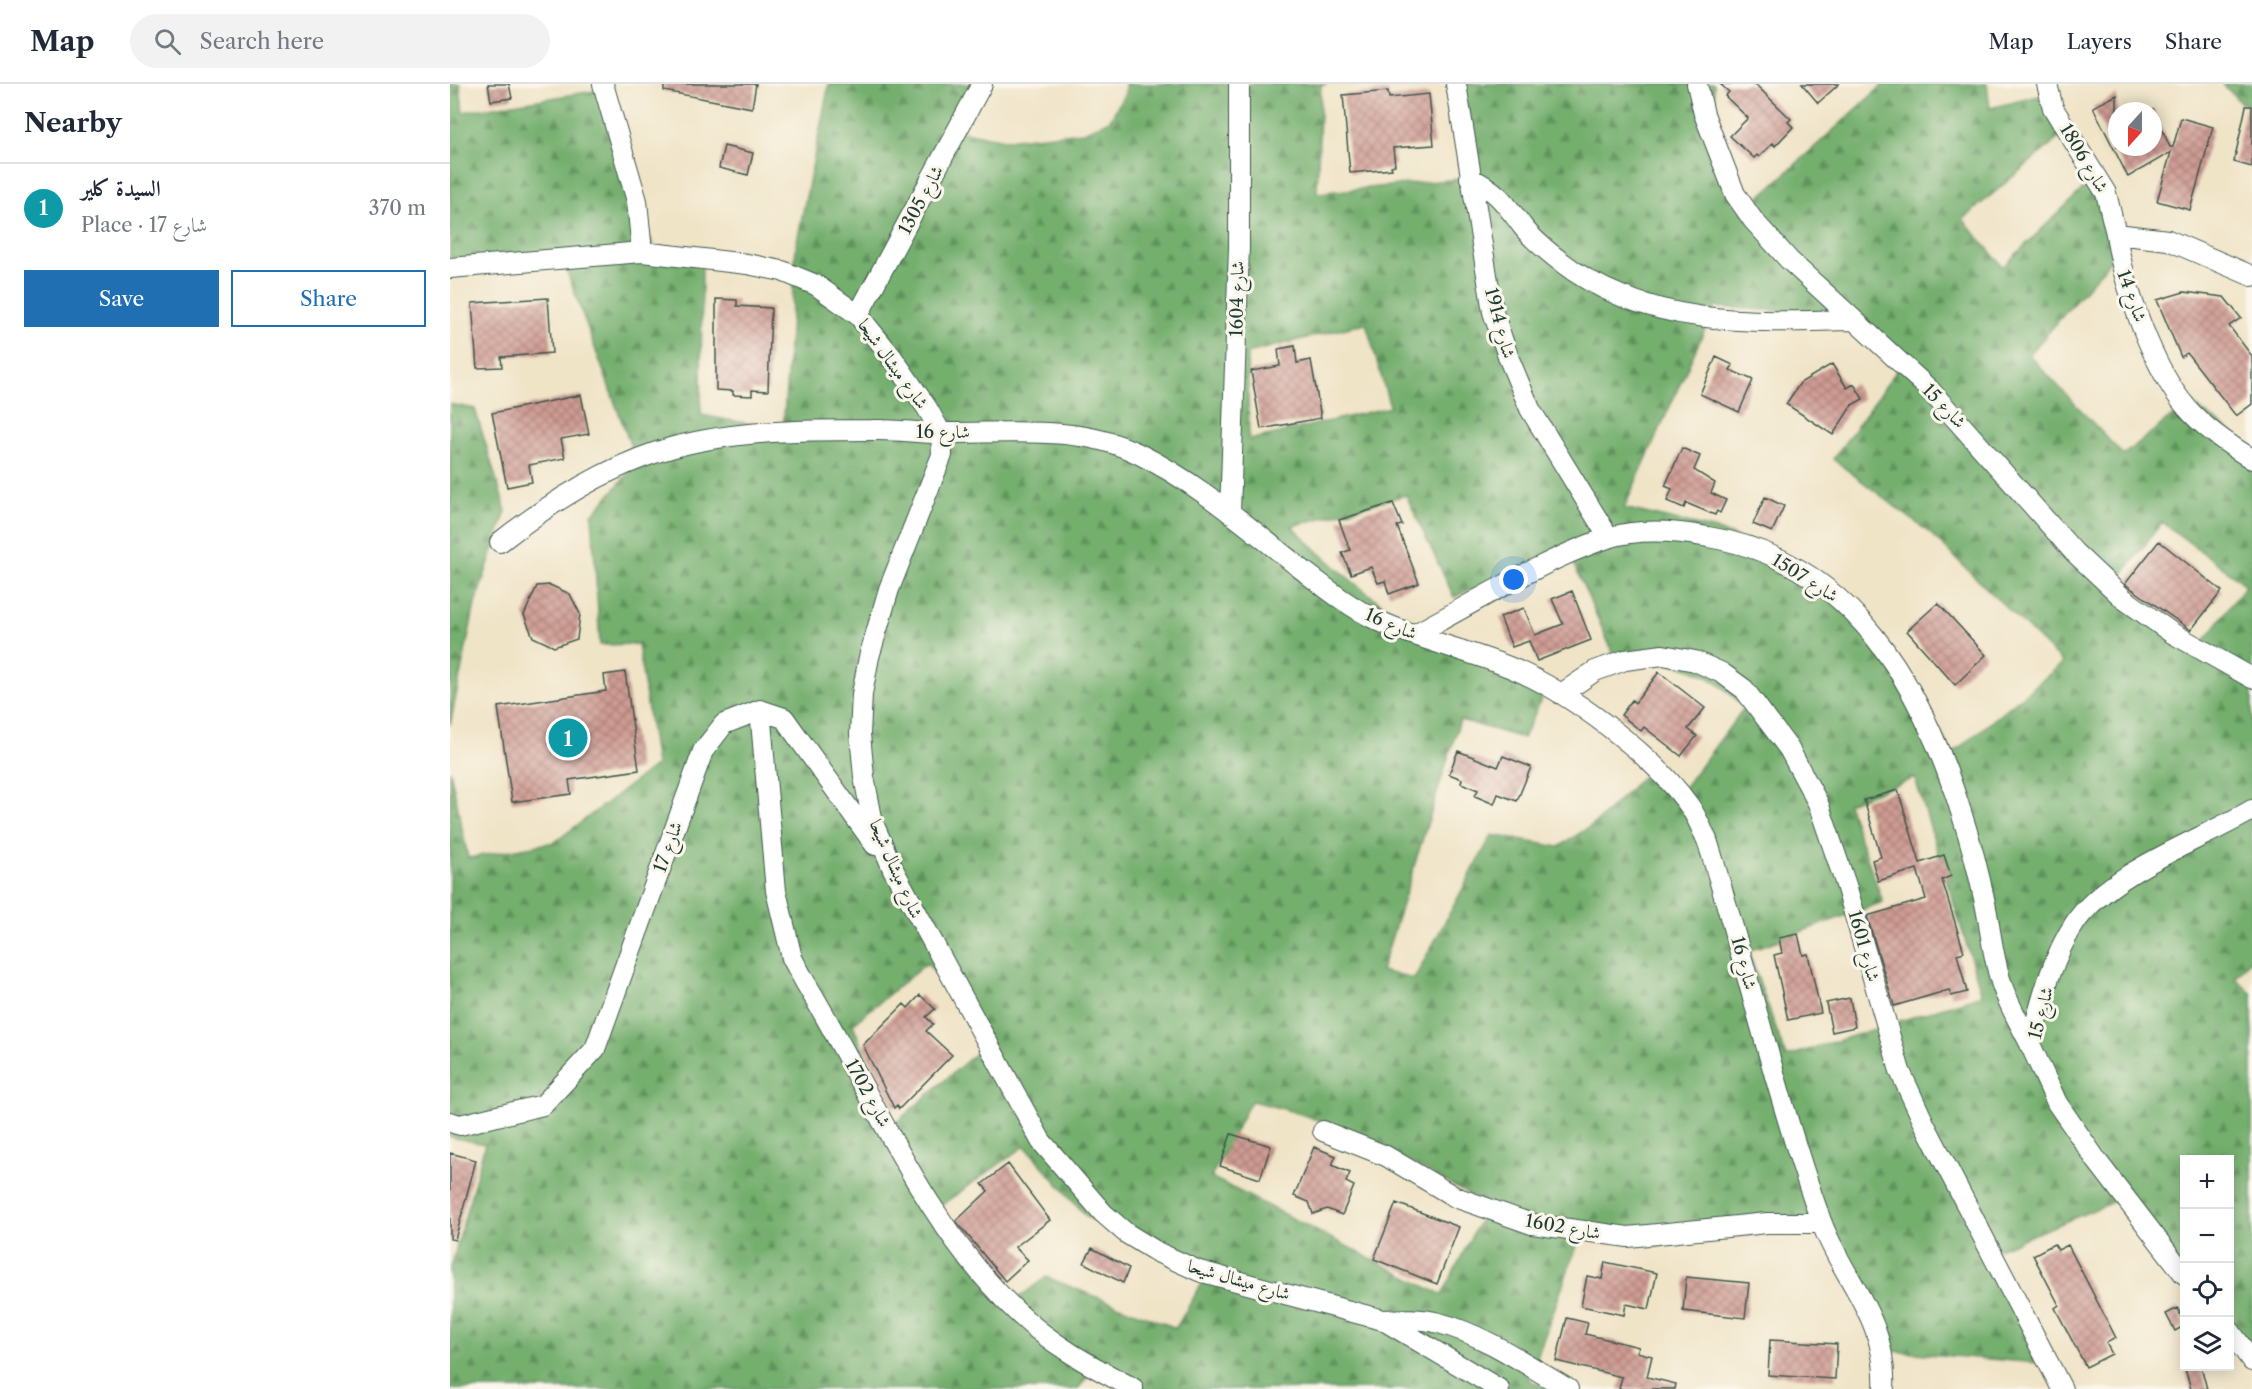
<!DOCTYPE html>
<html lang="en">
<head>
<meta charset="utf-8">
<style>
  :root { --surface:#fff; --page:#f2f2f3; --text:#1f2937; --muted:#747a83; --line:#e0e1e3; --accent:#1f6fb2 }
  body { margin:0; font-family:"Libre Caslon Text",Amiri,serif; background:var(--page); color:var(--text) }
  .controls { position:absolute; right:18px; bottom:18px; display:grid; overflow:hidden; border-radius:0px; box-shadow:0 3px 15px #0003 }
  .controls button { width:54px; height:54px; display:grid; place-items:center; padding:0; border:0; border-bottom:2px solid var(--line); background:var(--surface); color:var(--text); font:30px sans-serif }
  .compass { position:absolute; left:1658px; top:18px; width:54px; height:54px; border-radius:50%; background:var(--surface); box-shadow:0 3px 15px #0003; rotate:201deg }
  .you { position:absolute; left:1064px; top:496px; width:21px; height:21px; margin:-15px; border:4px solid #fff; border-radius:50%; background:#1a73e8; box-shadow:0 0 0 9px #1a73e833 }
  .badge { display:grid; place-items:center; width:39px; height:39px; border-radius:50%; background:var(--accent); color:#fff; font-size:20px; font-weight:700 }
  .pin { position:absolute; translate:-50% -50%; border:3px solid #fff; box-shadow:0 2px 6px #0006 }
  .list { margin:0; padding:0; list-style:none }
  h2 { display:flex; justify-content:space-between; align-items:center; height:78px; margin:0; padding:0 24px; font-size:26px }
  h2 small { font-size:20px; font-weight:400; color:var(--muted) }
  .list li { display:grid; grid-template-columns:39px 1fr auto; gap:18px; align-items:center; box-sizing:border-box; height:90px; padding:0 24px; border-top:2px solid var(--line) }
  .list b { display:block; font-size:22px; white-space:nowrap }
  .list p { margin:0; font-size:20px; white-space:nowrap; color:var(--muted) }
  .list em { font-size:20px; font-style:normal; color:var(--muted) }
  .actions { display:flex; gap:12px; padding:18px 24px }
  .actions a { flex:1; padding:14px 0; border:2px solid var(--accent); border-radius:0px; text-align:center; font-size:21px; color:var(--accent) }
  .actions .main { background:var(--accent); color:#fff }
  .icon { flex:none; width:33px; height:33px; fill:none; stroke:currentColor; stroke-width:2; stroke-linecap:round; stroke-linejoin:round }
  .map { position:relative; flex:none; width:1802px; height:1305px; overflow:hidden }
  header { display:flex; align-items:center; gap:36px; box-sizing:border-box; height:84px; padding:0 30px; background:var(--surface); border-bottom:2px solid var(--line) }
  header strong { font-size:28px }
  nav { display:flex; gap:33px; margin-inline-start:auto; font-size:21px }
  .search { width:420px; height:54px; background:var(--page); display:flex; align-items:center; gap:15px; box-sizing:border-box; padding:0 21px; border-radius:33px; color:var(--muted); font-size:22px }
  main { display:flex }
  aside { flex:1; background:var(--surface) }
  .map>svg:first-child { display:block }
</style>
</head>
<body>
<header>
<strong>Map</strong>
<div class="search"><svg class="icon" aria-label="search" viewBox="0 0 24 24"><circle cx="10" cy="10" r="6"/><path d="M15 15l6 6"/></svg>Search here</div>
<nav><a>Map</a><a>Layers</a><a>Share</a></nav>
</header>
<main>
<aside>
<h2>Nearby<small></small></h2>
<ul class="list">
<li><span class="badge" style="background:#0f9aa8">1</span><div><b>السيدة كلير</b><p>Place · شارع 17</p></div><em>370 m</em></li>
</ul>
<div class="actions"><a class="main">Save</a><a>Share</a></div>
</aside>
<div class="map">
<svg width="1802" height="1305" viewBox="0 0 1802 1305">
  <defs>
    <pattern id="forest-firs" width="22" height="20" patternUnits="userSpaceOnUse" patternTransform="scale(1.5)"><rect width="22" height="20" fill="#74af6e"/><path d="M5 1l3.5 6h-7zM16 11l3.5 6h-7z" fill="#5f905b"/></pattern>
    <pattern id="building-cross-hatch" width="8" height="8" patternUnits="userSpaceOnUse" patternTransform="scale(1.5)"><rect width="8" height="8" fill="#cf9b93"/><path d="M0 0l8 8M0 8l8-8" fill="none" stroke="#a78079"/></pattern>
  </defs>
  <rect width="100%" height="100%" fill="#fbf7ec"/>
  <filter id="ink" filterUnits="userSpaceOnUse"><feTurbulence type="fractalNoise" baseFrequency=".0167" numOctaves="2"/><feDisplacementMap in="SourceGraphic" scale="12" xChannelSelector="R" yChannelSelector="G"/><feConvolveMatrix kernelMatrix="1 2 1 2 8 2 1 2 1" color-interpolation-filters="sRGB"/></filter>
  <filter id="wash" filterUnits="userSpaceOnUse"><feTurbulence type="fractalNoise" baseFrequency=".008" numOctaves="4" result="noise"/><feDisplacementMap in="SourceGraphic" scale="24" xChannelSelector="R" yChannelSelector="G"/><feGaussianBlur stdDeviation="1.35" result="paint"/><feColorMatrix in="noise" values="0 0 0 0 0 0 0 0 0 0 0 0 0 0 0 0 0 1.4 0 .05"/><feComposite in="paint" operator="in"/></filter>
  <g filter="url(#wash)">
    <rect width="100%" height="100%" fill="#f0e4c7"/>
    <!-- forest -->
    <path fill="url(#forest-firs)" stroke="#4a7651" stroke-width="1.5" fill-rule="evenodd" d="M 0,0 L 10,0 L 13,28 L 156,5 L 203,163 L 252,167 L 251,331 L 333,346 L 346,162 L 379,0 L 532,0 L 505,46 L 554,56 L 634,48 L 660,36 L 675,9 L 675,0 L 877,0 L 871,1 L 867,109 L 1029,93 L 1011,0 L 1264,0 C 1264,42 1280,84 1304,118 L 1434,0 L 1537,0 L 1540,24 L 1596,10 L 1617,47 L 1513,135 L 1553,183 L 1645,93 L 1675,159 L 1579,271 L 1673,371 L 1740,318 L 1802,363 L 1802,874 L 1785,894 L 1802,909 L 1802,1283 L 1780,1253 L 1780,1076 L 1734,1076 L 1734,1194 L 1673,1114 L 1538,1169 L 1602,1280 L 1428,1266 L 1383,1140 L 1208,1161 L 1131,1150 L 1079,1296 L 1101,1305 L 683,1305 L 640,1290 L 628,1305 L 0,1305 L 0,1187 L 35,1060 L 0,1053 L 0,686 L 18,774 L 105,758 L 206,681 L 188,560 L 150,561 L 142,431 L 187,379 L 115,182 L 0,173 ZM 1265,223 L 1389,230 L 1450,282 L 1383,375 L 1481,450 L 1613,579 L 1503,669 L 1431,560 L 1317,465 L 1270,447 L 1174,424 ZM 916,239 L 940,323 L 799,356 L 797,269 ZM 956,411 L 1004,513 L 1116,463 L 1164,571 C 1221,580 1253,577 1294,624 L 1225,716 L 1193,692 L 1147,738 L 1109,763 L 1042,751 L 964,895 L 931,887 L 1010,636 L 1073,654 L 1093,612 C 1054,586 1011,570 971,546 C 924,517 881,482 842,442 ZM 1712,438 L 1796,501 L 1749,564 L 1664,502 ZM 1465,694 L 1532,911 L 1336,973 L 1298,867 L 1433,818 L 1397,719 ZM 477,879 L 541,956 L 442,1042 L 403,940 ZM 801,1017 C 890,1035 959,1077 1037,1121 L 992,1211 L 761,1093 ZM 575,1062 L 637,1133 L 758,1189 L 726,1244 L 596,1193 L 558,1222 L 479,1130 Z
      M 1773,0 L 1802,0 L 1802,21 L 1791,19 Z
      M 0,320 L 25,325 L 56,427 L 25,520 L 0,641 Z"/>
    <g id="blocks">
      <!-- building -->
      <path fill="url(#building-cross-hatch)" d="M 38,0 L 59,0 L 62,14 L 41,17 Z
        M 214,0 L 306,0 L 302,24 L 214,7 Z
        M 1270,0 L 1305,0 L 1341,35 L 1338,38 L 1343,43 L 1325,62 L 1323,59 L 1309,73 L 1307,71 L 1304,74 L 1280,52 L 1298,34 L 1275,12 L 1279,8 Z
        M 1352,0 L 1389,0 L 1368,19 Z
        M 938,7 L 939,14 L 979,10 L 984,61 L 943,64 L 945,81 L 941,82 L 942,85 L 900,89 L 893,11 Z
        M 1667,11 L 1667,63 L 1703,63 L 1703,24 L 1720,63 L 1723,63 L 1731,34 L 1763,43 L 1740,126 L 1707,117 L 1721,68 L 1678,93 L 1643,23 Z
        M 1796,22 L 1802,22 L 1802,83 L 1784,78 Z
        M 274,62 L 303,69 L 298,91 L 269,84 Z
        M 1734,208 L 1774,213 L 1791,234 L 1779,242 L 1802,272 L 1802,320 L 1786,332 L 1737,269 L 1731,273 L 1707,216 Z
        M 98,214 L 102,269 L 51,273 L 52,283 L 27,284 L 22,219 Z
        M 266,215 L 287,216 L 287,222 L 321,224 L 318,307 L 302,306 L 302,312 L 283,311 L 283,307 L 266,306 Z
        M 845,262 L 847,279 L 861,276 L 871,334 L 811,345 L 801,287 L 830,282 L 828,265 Z
        M 1266,273 L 1283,281 L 1280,286 L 1303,296 L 1289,328 L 1250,310 Z
        M 1382,280 L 1397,304 L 1404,300 L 1413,315 L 1402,321 L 1383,351 L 1336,320 L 1350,299 Z
        M 131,311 L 139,350 L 111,355 L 115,374 L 79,381 L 82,398 L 57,403 L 42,329 Z
        M 1232,364 L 1250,372 L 1244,386 L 1265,399 L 1261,409 L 1276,416 L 1270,429 L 1267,427 L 1265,431 L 1236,419 L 1234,424 L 1217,417 L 1222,405 L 1215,402 Z
        M 1315,413 L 1334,422 L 1322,448 L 1303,440 Z
        M 943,419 L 952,441 L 947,442 L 969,499 L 939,510 L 935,497 L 928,499 L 921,483 L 901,490 L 892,469 L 900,466 L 889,436 Z
        M 1709,457 L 1772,507 L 1741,546 L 1675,500 Z
        M 100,501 L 120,510 L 130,530 L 127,555 L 104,563 L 83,553 L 74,531 L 87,502 Z
        M 1122,507 L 1141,556 L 1087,577 L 1079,557 L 1062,563 L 1050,533 L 1074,524 L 1085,551 L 1113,540 L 1102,515 Z
        M 1488,519 L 1536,571 L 1505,601 L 1457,547 Z
        M 175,588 L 189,686 L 119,696 L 121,710 L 62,718 L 48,623 L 156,607 L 154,591 Z
        M 1209,588 L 1255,624 L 1238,645 L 1247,652 L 1231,672 L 1194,643 L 1191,647 L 1171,631 L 1182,616 L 1185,619 Z
        M 1008,667 L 1048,683 L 1053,672 L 1081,683 L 1067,717 L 1048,710 L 1044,720 L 1025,712 L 1028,706 L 1011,699 L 1012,695 L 999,690 Z
        M 1448,706 L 1470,779 L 1494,771 L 1501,792 L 1492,796 L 1514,868 L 1507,870 L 1517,908 L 1501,912 L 1499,906 L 1444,922 L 1417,832 L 1476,815 L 1467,785 L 1428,797 L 1422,776 L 1431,773 L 1414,716 Z
        M 1348,850 L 1353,871 L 1358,870 L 1371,929 L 1338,936 L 1324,871 L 1332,869 L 1329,854 Z
        M 470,911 L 485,925 L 476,933 L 483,940 L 476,947 L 502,971 L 449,1025 L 447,1021 L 444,1024 L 413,961 L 454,920 L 458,924 Z
        M 1400,914 L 1405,943 L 1382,948 L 1376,919 Z
        M 781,1050 L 821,1062 L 810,1095 L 770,1082 Z
        M 864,1063 L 886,1072 L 882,1081 L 900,1089 L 896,1098 L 904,1102 L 892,1131 L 877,1125 L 863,1130 L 859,1118 L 844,1112 Z
        M 0,1069 L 26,1076 L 5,1156 L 0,1155 Z
        M 558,1080 L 600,1136 L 565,1163 L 578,1176 L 555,1197 L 506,1137 L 538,1107 L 532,1100 Z
        M 946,1119 L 1009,1143 L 987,1200 L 924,1175 Z
        M 1604,1160 L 1608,1166 L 1618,1161 L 1666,1254 L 1656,1259 L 1662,1270 L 1636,1283 L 1605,1224 L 1609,1221 L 1583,1171 Z
        M 642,1164 L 679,1184 L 673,1199 L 634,1179 Z
        M 1155,1178 L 1207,1189 L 1199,1225 L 1176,1220 L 1174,1231 L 1131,1222 L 1137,1192 L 1152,1195 Z
        M 1236,1193 L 1299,1199 L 1295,1234 L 1233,1227 Z
        M 1728,1224 L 1734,1242 L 1725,1247 L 1716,1230 Z
        M 1117,1234 L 1138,1239 L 1135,1250 L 1189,1263 L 1187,1268 L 1202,1272 L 1197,1293 L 1226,1300 L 1225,1305 L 1169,1305 L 1172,1293 L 1106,1277 Z
        M 1320,1256 L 1387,1260 L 1385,1295 L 1318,1291 Z
        M 1744,1282 L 1751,1282 L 1757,1305 L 1741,1305 L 1735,1285 Z"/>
    </g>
  </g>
  <g filter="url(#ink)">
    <use href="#blocks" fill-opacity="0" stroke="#3e564a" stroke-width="1.5"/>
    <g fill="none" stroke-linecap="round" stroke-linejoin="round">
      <!-- minor casing -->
      <g stroke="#3e564a" stroke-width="22">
        <path id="minor" d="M 153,0 L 187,117 L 192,168
          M 1006,0 L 1043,228 L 1059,275 L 1080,325 L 1159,454
          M 1247,0 L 1254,30 L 1285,110 L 1303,136 L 1339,176 L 1479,305 L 1624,468 L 1674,515 L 1722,549 L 1802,594
          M 1597,0 L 1603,24 L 1656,109 L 1666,150
          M 1020,94 C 1049,108 1054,118 1073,143 C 1083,156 1097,167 1110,177 C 1194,243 1302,239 1404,236
          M 0,184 L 192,168 L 297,180 L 332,187 L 366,201 L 408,231 L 442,273 L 477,324 L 491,349 L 492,371 L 439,505 L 419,573 L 412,610 L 410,650 L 414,693 L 423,739 L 443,785 L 591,1057 L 653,1129 L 676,1149 L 707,1168 L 749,1187 L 933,1236 L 1049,1305
          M 1802,192 L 1718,156 L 1666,150 C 1673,200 1703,285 1737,324 C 1755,345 1779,361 1802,375
          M 408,231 L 532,0
          M 780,429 L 789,163 L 789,0
          M 50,458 C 101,418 160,380 224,363 C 287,346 357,346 422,346 C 445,345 468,349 490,349 C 555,350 627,340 687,369 C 747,398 798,443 850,484 C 876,504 899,523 929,537 C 971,556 1016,566 1059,583 C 1117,606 1201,669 1238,720 C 1246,730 1251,744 1257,756 C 1297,882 1326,1012 1371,1137 C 1393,1197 1438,1234 1434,1305
          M 965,550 C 1024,519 1096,474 1158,454 C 1190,444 1226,447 1258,453 C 1403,476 1472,603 1512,731 C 1521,759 1529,790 1535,819 C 1541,847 1543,877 1553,904 C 1560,923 1571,942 1580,960
          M 1111,610 L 1145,587 L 1175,576 L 1213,571 L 1245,577 L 1272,589 L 1294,605 L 1339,665 L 1368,719 L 1396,801 L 1450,987 L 1474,1039 L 1612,1305
          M 310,626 L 326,807 L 342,874 L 355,898 C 422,1008 471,1136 566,1227 C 600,1260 641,1282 683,1304
          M 0,1038 L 10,1041 L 93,1021 L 145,965 L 253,667 L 274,640 L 310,626 L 334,634 L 425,761
          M 873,1047 L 936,1072 L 1005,1113 L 1082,1140 L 1178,1153 L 1317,1139 L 1372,1139
          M 1734,1190 L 1647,1077 L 1607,1019 L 1580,960 C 1591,919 1601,875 1625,839 C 1659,788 1749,757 1802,726
          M 933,1236 C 952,1235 971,1234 989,1239 C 1035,1251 1077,1281 1118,1305
          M 1780,1247 L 1802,1277"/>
      </g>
      <!-- minor -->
      <use href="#minor" stroke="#fff" stroke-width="20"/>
    </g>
  </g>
  <g text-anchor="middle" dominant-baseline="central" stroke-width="6" stroke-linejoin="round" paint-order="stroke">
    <!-- street labels -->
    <g font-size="18" fill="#1f3d34" stroke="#fbf7ec">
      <text transform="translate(1634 74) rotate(59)">شارع 1806</text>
      <text transform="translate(471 116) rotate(-62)">شارع 1305</text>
      <text transform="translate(1682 212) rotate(70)">شارع 14</text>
      <text transform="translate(787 215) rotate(-89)">شارع 1604</text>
      <text transform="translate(1050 239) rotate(75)">شارع 1914</text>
      <text transform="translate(443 280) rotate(54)">شارع ميشال شيحا</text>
      <text transform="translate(1494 322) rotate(46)">شارع 15</text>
      <text x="493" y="348">شارع 16</text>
      <text transform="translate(1355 494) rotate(32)">شارع 1507</text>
      <text transform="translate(941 540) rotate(23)">شارع 16</text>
      <text transform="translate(218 763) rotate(-70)">شارع 17</text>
      <text transform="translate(446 785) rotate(66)">شارع ميشال شيحا</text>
      <text transform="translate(1414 862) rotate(74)">شارع 1601</text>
      <text transform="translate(1294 879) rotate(75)">شارع 16</text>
      <text transform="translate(1591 929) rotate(-76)">شارع 15</text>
      <text transform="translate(418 1009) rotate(61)">شارع 1702</text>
      <text transform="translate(1113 1143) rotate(10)">شارع 1602</text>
      <text transform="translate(789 1196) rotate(16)">شارع ميشال شيحا</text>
    </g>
  </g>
</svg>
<div class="controls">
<button>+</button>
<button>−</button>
<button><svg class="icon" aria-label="locate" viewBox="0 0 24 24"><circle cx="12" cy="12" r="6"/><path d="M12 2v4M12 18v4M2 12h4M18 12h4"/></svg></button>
<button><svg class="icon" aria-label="layers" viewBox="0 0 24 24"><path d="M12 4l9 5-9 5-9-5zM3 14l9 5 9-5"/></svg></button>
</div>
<svg class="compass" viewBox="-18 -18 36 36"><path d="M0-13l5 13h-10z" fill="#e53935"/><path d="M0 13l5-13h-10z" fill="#747a83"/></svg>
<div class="you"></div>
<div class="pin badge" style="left:118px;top:654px;background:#0f9aa8">1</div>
</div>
</main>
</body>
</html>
